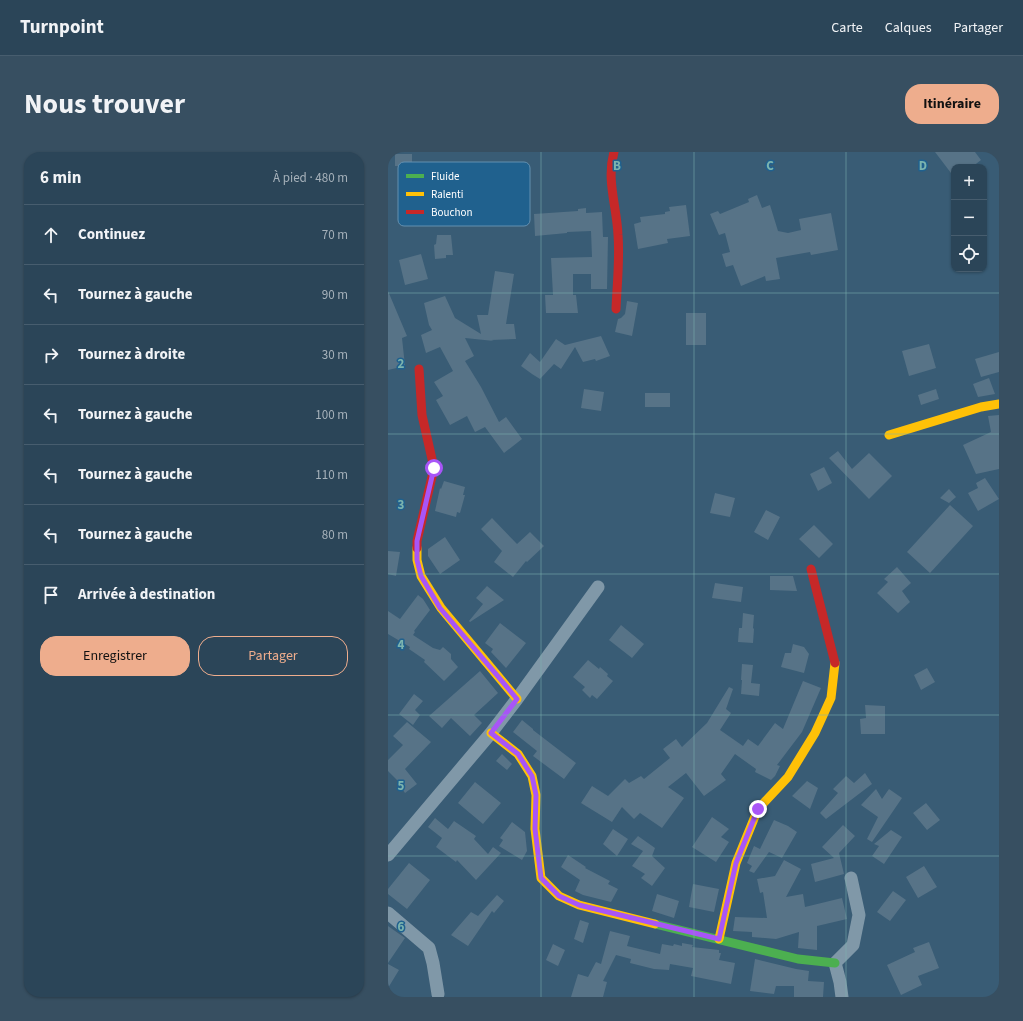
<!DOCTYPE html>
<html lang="fr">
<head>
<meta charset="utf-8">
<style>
  :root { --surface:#2b4558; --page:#374f61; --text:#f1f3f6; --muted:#a6b1ba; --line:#475d6e; --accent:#eead8d }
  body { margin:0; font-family:"Source Sans 3",sans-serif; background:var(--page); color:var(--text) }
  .controls { position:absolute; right:12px; top:12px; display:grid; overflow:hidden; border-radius:8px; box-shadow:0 1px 3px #0004 }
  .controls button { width:36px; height:36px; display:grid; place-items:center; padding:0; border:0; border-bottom:1px solid var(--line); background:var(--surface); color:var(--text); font:20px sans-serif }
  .stop { position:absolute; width:12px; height:12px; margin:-9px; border:3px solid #a855f7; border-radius:50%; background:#fff }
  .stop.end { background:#a855f7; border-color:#fff; box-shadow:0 1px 4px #0008 }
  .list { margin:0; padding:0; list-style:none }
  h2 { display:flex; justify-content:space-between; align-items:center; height:52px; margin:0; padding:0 16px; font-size:17px }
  h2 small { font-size:13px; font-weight:400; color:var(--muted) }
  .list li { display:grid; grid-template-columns:26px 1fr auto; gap:12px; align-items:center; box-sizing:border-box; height:60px; padding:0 16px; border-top:1px solid var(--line) }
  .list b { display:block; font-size:15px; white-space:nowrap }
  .list em { font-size:13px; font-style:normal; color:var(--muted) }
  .actions { display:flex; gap:8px; padding:12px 16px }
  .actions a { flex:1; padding:9px 0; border:1px solid var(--accent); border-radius:16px; text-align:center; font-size:14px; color:var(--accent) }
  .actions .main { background:var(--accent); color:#111 }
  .icon { flex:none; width:22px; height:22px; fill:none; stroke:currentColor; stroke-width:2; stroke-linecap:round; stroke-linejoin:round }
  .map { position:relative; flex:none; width:611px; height:845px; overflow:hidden; border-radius:16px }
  header { display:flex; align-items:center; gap:24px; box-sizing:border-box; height:56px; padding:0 20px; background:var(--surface); border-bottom:1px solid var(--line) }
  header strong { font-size:19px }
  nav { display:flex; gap:22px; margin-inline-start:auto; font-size:14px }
  .intro { display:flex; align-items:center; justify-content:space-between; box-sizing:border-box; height:96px; padding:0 24px }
  h1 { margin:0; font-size:28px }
  .button { padding:10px 18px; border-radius:16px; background:var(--accent); color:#111; font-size:14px; font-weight:700 }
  main { display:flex; gap:24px; padding:0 24px }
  aside { flex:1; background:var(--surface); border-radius:16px; box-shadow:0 1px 3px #0004 }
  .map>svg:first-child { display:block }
</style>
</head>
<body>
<header>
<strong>Turnpoint</strong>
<nav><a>Carte</a><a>Calques</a><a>Partager</a></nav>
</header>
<div class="intro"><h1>Nous trouver</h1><a class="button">Itinéraire</a></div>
<main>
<aside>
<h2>6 min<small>À pied · 480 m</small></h2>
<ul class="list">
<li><svg class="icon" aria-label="ahead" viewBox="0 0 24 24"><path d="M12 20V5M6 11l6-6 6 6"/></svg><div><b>Continuez</b></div><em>70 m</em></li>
<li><svg class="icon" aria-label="left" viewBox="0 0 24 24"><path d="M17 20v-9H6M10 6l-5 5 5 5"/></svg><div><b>Tournez à gauche</b></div><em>90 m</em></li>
<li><svg class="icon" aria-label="right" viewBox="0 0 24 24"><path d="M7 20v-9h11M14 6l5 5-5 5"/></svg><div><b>Tournez à droite</b></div><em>30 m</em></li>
<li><svg class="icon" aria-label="left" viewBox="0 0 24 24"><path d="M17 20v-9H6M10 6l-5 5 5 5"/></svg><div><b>Tournez à gauche</b></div><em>100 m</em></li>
<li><svg class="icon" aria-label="left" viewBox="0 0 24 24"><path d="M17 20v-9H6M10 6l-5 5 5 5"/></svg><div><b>Tournez à gauche</b></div><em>110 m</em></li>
<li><svg class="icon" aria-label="left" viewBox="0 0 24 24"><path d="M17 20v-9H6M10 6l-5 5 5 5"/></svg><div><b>Tournez à gauche</b></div><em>80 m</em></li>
<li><svg class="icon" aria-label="arrive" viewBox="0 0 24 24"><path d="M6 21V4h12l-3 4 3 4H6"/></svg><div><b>Arrivée à destination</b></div></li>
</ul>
<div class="actions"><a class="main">Enregistrer</a><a>Partager</a></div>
</aside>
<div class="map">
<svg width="611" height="845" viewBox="0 0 611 845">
  <rect width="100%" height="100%" fill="#395c75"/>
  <!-- building -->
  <path fill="#577387" d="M 547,0 L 587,0 L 593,8 L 584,15 L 566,15 L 566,25 Z
    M 7,2 L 24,2 L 24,14 L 7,14 Z
    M 369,43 L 374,56 L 382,53 L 390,79 L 400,81 L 413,78 L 411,67 L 443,61 L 450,98 L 423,103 L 422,100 L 388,106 L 392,127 L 378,129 L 377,124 L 353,134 L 345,113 L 338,115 L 334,102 L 342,100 L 337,81 L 331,83 L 322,62 L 330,59 L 332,62 L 361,50 L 360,47 Z
    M 298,53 L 302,84 L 279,87 L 280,91 L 250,97 L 246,72 L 253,70 L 252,65 L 277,62 L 277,60 L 282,59 L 281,55 Z
    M 198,56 L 198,61 L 214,60 L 215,85 L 220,85 L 219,137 L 203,137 L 203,122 L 185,122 L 185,143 L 188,143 L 190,161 L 158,161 L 157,143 L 165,143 L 163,106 L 204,105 L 203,79 L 179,80 L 179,81 L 147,84 L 146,62 L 190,59 L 190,57 Z
    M 49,83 L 63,83 L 65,103 L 58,103 L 58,106 L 47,107 L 46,93 L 48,92 Z
    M 33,102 L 40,127 L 17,133 L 11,108 Z
    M 107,119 L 126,122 L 118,172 L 126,172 L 128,187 L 103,188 L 106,189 L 77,186 L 86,204 L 77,209 L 93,235 L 111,270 L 118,265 L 134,287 L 116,301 L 97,275 L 87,280 L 79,264 L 62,273 L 48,248 L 55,244 L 46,230 L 65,219 L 52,195 L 38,201 L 33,183 L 44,178 L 41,173 L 36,151 L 57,144 L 67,166 L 93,182 L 89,163 L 100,163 Z
    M 0,139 L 19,184 L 14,186 L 17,214 L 0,218 Z
    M 239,149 L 250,151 L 244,184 L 227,180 L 230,167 L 233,166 L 237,162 Z
    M 298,161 L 318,161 L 318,193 L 298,193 Z
    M 213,184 L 222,204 L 208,209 L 207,207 L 195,210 L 187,195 L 173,217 L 166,212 L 152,227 L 144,222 L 133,214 L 142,201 L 152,210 L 168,187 L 177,193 Z
    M 541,192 L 548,216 L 521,224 L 514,199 Z
    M 611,200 L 611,220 L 593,225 L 587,207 Z
    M 601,226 L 607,242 L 590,245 L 585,232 Z
    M 196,237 L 216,240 L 213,259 L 193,256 Z
    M 548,237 L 551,247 L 533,253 L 530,243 Z
    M 257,241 L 282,241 L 282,255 L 257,255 Z
    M 611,263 L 611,317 L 588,322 L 575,293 L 603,280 L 600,264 Z
    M 450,299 L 464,317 L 481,301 L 504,324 L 481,347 L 441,306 Z
    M 436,315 L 444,331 L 430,339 L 422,322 Z
    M 597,326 L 611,347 L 590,359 L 580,341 L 590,336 L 588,331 Z
    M 56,329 L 77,335 L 75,343 L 77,343 L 72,361 L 69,360 L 68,365 L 47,359 L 52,336 L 53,337 Z
    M 561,337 L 568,345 L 561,351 L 552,346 Z
    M 327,341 L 347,346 L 342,365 L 322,361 Z
    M 562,353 L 585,374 L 542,421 L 519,400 Z
    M 378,358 L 392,365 L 380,388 L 366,380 Z
    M 104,366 L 129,392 L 142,380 L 156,394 L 139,410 L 138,409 L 125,425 L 106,410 L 114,399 L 93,377 Z
    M 426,373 L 445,392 L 431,406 L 411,387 Z
    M 57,385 L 72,408 L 52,422 L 40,404 L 40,397 Z
    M 0,399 L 12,400 L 8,424 L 0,422 Z
    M 509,415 L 523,431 L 514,439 L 522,450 L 510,461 L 489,441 L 500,430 L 496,427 Z
    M 382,424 L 405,424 L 409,439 L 382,438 Z
    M 327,431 L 355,435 L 353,450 L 324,446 Z
    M 99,434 L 116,448 L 82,470 L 81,469 L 95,452 L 88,446 Z
    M 30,443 L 35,447 L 42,458 L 26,479 L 27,480 L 25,483 L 45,496 L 52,498 L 55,495 L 63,502 L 63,507 L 70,515 L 56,529 L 36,510 L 37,508 L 21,497 L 22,495 L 0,482 L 0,459 L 12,467 Z
    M 355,461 L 366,463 L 365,476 L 366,477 L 365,491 L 350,490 L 351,476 L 354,476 Z
    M 112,471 L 138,491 L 118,516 L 103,500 L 105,497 L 97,491 Z
    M 233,473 L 256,492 L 244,506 L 221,488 Z
    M 405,492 L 416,495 L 421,502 L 416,521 L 393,515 L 397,501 L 403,501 Z
    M 200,508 L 211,517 L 212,515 L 220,522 L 219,524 L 225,529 L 209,547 L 204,543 L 202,546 L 194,538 L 197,535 L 185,525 Z
    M 354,512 L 365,513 L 363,531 L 372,532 L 371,544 L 353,542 L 354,528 L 353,528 Z
    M 539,516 L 547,530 L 533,538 L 526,523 Z
    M 92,519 L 110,541 L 86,563 L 94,571 L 82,584 L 63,566 L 54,576 L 41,564 Z
    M 415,529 L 433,536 L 414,580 L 389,613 L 392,614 L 387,624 L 383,628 L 367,620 L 368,617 L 347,602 L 333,622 L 338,628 L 316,644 L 298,621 L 280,635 L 296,646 L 274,676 L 252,661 L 246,667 L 234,655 L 224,670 L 193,651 L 204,634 L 220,644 L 237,627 L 241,631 L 253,624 L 256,627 L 282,606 L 275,597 L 288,587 L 294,595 L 319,571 L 341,535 L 345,537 L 338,557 L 343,561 L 332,578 L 355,594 L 360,587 L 370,594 L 387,571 L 395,577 Z
    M 26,542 L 35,549 L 27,558 L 32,563 L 25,573 L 11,562 Z
    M 477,553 L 497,554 L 497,582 L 473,582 L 472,567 L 478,566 Z
    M 134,568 L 145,577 L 145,578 L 188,611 L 176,627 L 145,604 L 149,599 L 125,580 Z
    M 19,570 L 43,590 L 17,617 L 29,632 L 17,641 L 10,631 L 11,630 L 0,619 L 0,608 L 15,593 L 5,584 Z
    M 114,602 L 124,612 L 119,618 L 108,609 Z
    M 477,621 L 484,632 L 438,667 L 432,661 L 450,641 L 445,637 L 458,624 L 466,631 Z
    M 419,629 L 430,636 L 422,657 L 404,644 Z
    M 87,630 L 113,651 L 95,672 L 70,651 Z
    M 488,637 L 494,647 L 501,637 L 514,646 L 484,690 L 479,687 L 490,665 L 473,653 Z
    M 538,651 L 552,668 L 539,678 L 525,661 Z
    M 324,665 L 341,677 L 333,685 L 341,690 L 328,710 L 304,695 Z
    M 47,666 L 60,677 L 66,669 L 88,684 L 86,687 L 100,702 L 105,695 L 113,701 L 88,728 L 69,708 L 68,710 L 48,695 L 54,686 L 40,675 Z
    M 386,668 L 400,674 L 409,680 L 394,706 L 381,700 L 366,721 L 361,719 L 364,714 L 359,711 L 366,694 L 372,697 Z
    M 124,670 L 137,680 L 139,699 L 134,708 L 111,694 L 115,688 L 112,686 Z
    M 455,673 L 467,684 L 451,701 L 456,722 L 427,730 L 423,712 L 446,706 L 434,695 Z
    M 225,677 L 240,687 L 229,704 L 215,692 Z
    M 503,678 L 514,685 L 496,712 L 484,704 L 491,694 L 486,692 Z
    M 250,684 L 267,696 L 264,704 L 277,716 L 264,734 L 253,726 L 257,722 L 244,714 L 255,699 L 243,692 Z
    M 180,703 L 198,715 L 197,716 L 222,729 L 220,732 L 230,737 L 223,750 L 195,743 L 187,739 L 192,728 L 173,715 Z
    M 396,708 L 413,717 L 398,745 L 415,742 L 417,755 L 454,746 L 459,767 L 429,774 L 429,798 L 410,796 L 411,780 L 388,787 L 364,785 L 364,780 L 345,779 L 347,765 L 379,766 L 375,740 L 372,741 L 369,727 L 387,724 Z
    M 21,711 L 42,728 L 19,757 L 0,742 L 0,737 Z
    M 536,714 L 549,735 L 530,746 L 518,725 Z
    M 305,732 L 331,737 L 326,760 L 301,755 Z
    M 505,739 L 518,748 L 502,769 L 489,760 Z
    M 269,742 L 291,749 L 286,766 L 264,759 Z
    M 109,743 L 116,749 L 106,761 L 104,759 L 80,794 L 63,783 L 83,760 L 90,764 Z
    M 192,768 L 201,771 L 195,791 L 186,787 Z
    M 0,774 L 17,786 L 0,811 Z
    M 222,779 L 242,784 L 239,794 L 272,802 L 274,792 L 285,794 L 286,792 L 294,794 L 294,791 L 305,793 L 304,795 L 331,798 L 331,801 L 333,801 L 331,808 L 347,811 L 343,832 L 303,824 L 305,816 L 282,812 L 281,818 L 266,817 L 242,811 L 243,807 L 228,803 L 215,829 L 219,830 L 215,845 L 183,845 L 190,822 L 200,825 L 208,810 L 213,812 Z
    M 541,790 L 551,816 L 530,824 L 534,833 L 513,843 L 499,813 L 527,800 L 525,796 Z
    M 165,792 L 177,798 L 170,814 L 158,808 Z
    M 367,807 L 408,817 L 421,819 L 420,829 L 436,830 L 435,845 L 406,845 L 406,834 L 388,834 L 386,842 L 362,839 Z
    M 0,812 L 11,818 L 0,836 Z"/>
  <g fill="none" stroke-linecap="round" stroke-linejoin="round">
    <!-- street -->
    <path stroke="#8098a8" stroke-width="13" d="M 0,703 L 103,581 L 129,547 L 210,435
      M 0,761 L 41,796 L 45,811 L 50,842
      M 454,845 L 452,830 L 447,811 L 465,793 L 471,763 L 463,726"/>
    <!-- fast -->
    <path stroke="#4caf50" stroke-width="9" d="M 267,772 L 410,807 L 447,811"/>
    <!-- slow -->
    <path stroke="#ffc107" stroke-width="9" d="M 501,283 L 593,255 L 611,252
      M 29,396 L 29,408 L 33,424 L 53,456 L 129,547
      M 103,581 L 130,602 L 144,624 L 148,643 L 147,677 L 153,726 L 171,744 L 191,753 L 267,772
      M 331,787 L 348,711 L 370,657 L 400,625 L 427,581 L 443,546 L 447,511"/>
    <!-- jam -->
    <path stroke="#c62828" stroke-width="9" d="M 226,0 C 218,28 229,55 230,83 C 232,107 229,132 228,157
      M 29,396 L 29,389 L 46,316 L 34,263 L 31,217
      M 423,417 L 447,511"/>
  </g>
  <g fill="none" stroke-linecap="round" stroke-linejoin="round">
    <!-- route -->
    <path stroke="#a855f7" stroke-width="5" d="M 46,316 L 29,389 L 29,408 L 33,424 L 52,456 L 129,547 L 103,581 L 130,602 L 144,624 L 148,643 L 147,677 L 153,726 L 171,744 L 191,753 L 331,787 L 348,711 L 370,657"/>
  </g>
  <!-- grid -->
  <path fill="none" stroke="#7bb4af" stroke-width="1" stroke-opacity="0.55" d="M 153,0 L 153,845M 306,0 L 306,845M 458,0 L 458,845M 0,141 L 611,141M 0,282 L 611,282M 0,422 L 611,422M 0,563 L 611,563M 0,704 L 611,704"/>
  <!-- legend -->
  <rect x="10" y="10" width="132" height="64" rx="6" fill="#20618e" stroke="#6390b0" stroke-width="1"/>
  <rect x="18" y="22" width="18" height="4" fill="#4caf50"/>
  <rect x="18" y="40" width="18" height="4" fill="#ffc107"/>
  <rect x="18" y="58" width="18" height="4" fill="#c62828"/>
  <g font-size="11" fill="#fff">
    <text x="43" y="28">Fluide</text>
    <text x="43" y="46">Ralenti</text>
    <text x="43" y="64">Bouchon</text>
  </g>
  <g font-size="13" text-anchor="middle" font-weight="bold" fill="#7bb4af" stroke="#20618e" stroke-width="3" stroke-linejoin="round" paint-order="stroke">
    <text x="229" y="18">B</text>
    <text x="382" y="18">C</text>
    <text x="535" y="18">D</text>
    <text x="13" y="216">2</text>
    <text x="13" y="357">3</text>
    <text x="13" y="497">4</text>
    <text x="13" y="638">5</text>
    <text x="13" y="779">6</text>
  </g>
</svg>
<div class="controls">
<button>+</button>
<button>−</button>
<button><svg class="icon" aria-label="locate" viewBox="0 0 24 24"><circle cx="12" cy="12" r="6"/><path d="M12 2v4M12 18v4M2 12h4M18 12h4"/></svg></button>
</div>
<div class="stop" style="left:46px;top:316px"></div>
<div class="stop end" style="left:370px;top:657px"></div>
</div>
</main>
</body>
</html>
